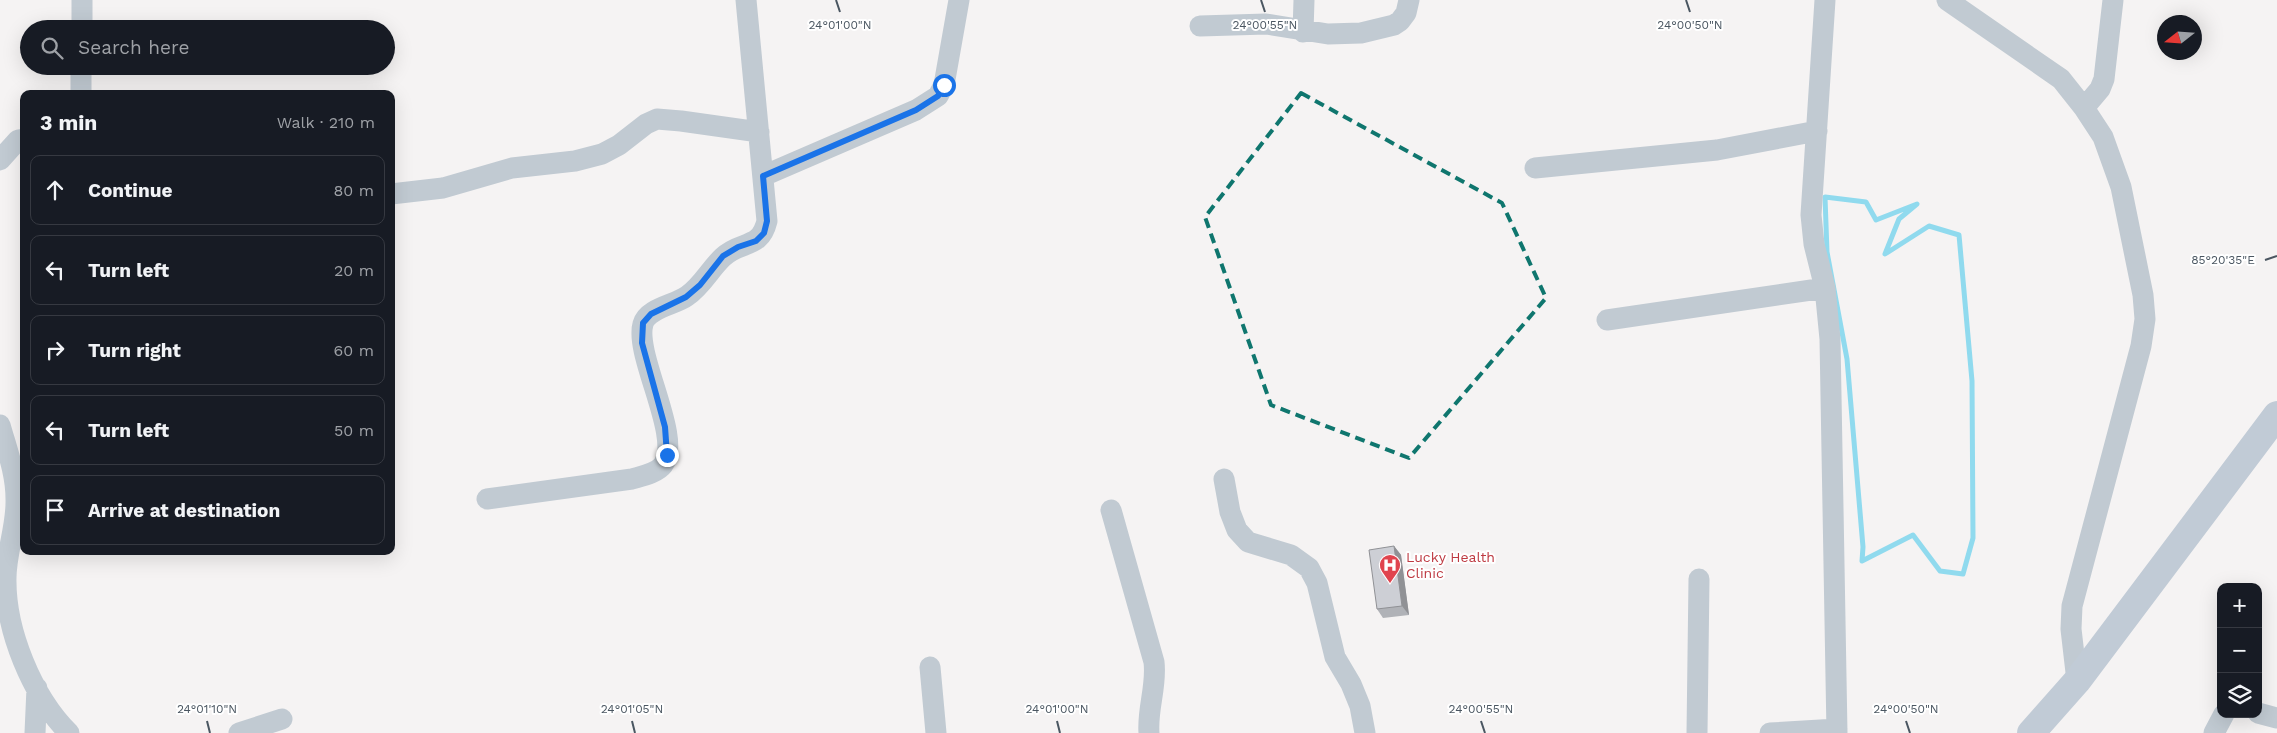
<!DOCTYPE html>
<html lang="en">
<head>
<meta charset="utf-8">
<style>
  :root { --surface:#171b24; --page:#242831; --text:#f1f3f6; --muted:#9ea1a6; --line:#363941 }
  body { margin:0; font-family:"Work Sans",sans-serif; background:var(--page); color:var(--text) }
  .controls { position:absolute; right:15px; bottom:15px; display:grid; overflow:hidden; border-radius:10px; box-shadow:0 5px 20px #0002 }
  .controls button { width:45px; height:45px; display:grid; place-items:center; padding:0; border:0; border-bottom:1px solid var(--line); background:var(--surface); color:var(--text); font:25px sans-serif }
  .compass { position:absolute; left:2157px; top:15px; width:45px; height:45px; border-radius:50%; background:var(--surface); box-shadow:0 5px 20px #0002; rotate:253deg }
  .stop { position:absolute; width:15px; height:15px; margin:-11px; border:4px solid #1a73e8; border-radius:50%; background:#fff }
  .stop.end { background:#1a73e8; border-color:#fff; box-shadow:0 1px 5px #0008 }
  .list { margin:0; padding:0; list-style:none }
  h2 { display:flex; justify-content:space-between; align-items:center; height:65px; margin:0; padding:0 20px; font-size:21px }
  h2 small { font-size:16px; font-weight:400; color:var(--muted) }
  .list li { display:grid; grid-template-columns:32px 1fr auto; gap:15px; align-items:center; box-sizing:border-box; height:70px; margin:0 10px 10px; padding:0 10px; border:1px solid var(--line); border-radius:10px }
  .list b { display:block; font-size:19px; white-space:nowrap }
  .list em { font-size:16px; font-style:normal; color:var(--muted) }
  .icon { flex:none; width:28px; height:28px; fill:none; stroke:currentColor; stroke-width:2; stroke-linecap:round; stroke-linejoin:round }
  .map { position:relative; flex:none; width:2277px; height:733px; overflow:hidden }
  .search { position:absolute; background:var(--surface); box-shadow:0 5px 20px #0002; left:20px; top:20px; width:375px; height:55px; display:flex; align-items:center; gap:12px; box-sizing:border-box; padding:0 18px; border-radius:28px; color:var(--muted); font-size:19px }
  .panel { position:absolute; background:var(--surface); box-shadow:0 5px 20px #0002; left:20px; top:90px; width:375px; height:465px; border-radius:10px }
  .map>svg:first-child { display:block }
</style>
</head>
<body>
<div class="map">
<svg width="2277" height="733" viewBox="0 0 2277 733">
  <rect width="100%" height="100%" fill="#f5f3f3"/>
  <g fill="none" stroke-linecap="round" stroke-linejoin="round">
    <!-- stream -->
    <path stroke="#90daee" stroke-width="5" d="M 1825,197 L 1866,202 L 1876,220 L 1917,204 L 1899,219 L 1885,254 L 1929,226 L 1959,235 L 1972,381 L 1973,538 L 1963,574 L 1940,571 L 1913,535 L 1862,561 L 1863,547 L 1847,359 L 1827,252 Z"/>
    <!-- minor -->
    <path stroke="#c1cad2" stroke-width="21" d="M 1825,0 L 1811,215 L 1814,244 L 1825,288 L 1830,339 L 1837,733
      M 1947,0 L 2061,79 L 2084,108 L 2103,137 L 2121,187 L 2143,295 L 2145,319 L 2141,346 L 2072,606 L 2071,629 L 2077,681
      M 1200,26 L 1266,24 L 1328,34 L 1361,33 L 1394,25 L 1400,21 L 1406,13 L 1409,0
      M 82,29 L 82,0
      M 1303,32 L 1304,0
      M 81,94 L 81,66
      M 2084,108 L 2100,89 L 2104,79 L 2113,0
      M 0,160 L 18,140 L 24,139
      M 1535,168 L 1717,150 L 1817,131
      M 763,176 L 916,110 L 938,96 L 944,85 L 959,0
      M 391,194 L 443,188 L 512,168 L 575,161 L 602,154 L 619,145 L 646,124 L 657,119 L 681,121 L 759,132
      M 1607,320 L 1825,288
      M 0,425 C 7,450 16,473 16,499 C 17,526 6,552 6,578 C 5,630 32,696 69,733
      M 1224,479 L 1230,512 L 1237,530 L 1248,542 L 1291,555 L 1309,568 L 1317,583 L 1335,657 L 1351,684 L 1360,706 L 1365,733
      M 487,499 L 632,479 C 642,476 657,473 663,465 C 683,438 634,355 643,324 C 647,308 675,305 687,296 C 702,286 710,269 723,257 C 741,240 760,250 767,221 L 746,0
      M 1111,510 L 1154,662 C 1157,686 1147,709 1149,733
      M 930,667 L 936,733
      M 2258,713 L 2277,718
      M 35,733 L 37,688
      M 239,733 L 282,719
      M 1697,733 L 1699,579
      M 1770,733 L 1837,729
      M 2214,733 L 2224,714"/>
    <!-- secondary -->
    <path stroke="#c1cbd6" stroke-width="28" d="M 2031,733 L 2077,681 L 2277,415"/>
  </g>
  <!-- wall -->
  <path fill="#b0b2b7" d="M 1394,546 L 1401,555 L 1409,615 L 1383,618 L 1377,609 Z"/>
  <!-- shaded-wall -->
  <path fill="#909195" d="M 1394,546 L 1401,555 L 1409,615 L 1402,606 Z"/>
  <!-- building -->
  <path fill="#cdcfd5" stroke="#909195" d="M 1394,546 L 1402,606 L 1377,609 L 1369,550 Z"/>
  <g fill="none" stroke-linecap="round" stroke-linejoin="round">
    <!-- route -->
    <path stroke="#1a73e8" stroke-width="6" d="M 667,455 L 665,427 L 642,343 L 643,323 L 651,314 L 686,297 L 700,285 L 723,256 L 738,247 L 756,241 L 764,233 L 767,221 L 763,176 L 916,110 L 938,96 L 944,85"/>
  </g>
  <!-- marked area -->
  <path fill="none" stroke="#0f766e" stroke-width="4" stroke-dasharray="10 6" stroke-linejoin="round" d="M 1301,93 L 1502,203 L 1546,298 L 1409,458 L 1271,405 L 1205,217 Z"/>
  <!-- ticks -->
  <path fill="none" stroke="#4a5661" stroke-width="2" d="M 836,0 L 840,12M 1261,0 L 1265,12M 1686,0 L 1690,12M 2265,260 L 2277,256M 207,721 L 210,733M 632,721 L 635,733M 1057,721 L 1060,733M 1481,721 L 1485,733M 1906,721 L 1910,733"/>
  <!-- icons -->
  <defs>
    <g id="hospital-pin" transform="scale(1.125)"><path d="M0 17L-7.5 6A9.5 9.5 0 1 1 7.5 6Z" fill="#e0444e" stroke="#fff"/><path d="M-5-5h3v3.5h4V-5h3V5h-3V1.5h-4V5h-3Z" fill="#fff"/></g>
  </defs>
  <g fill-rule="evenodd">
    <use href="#hospital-pin" x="1390" y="565"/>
  </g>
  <g text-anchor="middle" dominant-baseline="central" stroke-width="4" stroke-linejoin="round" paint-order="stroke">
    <!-- health labels -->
    <g font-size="14" fill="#be3a42" stroke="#fff" text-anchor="start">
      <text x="1406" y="557">Lucky Health<tspan x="1406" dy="16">Clinic</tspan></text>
    </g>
  </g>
  <g font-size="12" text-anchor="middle" fill="#4a5661" stroke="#fff" stroke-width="4" stroke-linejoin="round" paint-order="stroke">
    <text x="840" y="29">24°01'00"N</text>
    <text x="1265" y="29">24°00'55"N</text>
    <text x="1690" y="29">24°00'50"N</text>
    <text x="2223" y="264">85°20'35"E</text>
    <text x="207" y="713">24°01'10"N</text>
    <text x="632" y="713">24°01'05"N</text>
    <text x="1057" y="713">24°01'00"N</text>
    <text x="1481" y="713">24°00'55"N</text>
    <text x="1906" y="713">24°00'50"N</text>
  </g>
</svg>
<div class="controls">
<button>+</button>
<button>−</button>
<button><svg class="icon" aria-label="layers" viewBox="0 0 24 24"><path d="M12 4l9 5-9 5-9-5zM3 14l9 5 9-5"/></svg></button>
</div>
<svg class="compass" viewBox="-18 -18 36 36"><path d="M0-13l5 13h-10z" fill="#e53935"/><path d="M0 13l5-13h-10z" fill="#9ea1a6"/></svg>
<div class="stop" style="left:944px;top:85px"></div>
<div class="stop end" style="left:667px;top:455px"></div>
<div class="search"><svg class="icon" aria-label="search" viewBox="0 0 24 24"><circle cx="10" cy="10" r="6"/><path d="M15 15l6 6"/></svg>Search here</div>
<section class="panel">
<h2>3 min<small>Walk · 210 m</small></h2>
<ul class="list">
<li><svg class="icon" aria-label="ahead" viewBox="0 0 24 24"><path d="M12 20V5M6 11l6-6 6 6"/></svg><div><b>Continue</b></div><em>80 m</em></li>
<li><svg class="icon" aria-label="left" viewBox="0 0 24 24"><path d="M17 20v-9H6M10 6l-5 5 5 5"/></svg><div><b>Turn left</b></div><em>20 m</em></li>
<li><svg class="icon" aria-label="right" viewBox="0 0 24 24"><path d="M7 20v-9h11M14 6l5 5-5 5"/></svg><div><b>Turn right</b></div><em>60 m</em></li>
<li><svg class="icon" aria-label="left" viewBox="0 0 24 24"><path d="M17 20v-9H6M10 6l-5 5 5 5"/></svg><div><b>Turn left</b></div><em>50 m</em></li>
<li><svg class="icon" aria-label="arrive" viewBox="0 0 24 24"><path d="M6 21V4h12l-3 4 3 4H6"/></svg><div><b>Arrive at destination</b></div></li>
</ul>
</section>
</div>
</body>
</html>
